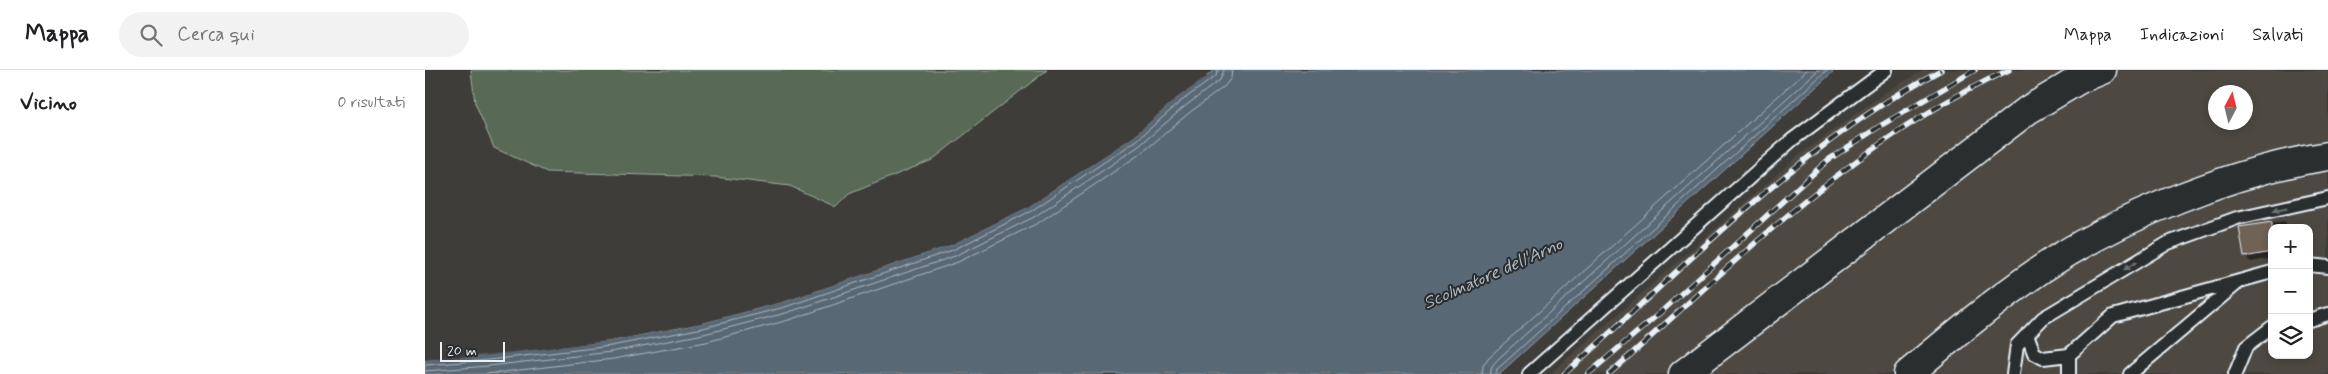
<!DOCTYPE html>
<html lang="it">
<head>
<meta charset="utf-8">
<style>
  :root { --surface:#fff; --page:#f2f2f2; --text:#202124; --muted:#757577; --line:#e0e0e0 }
  body { margin:0; font-family:Mynerve,sans-serif; background:var(--page); color:var(--text) }
  .controls { position:absolute; right:15px; bottom:15px; display:grid; overflow:hidden; border-radius:10px; box-shadow:0 2px 8px #0003 }
  .controls button { width:45px; height:45px; display:grid; place-items:center; padding:0; border:0; border-bottom:1px solid var(--line); background:var(--surface); color:var(--text); font:25px sans-serif }
  .compass { position:absolute; left:1783px; top:15px; width:45px; height:45px; border-radius:50%; background:var(--surface); box-shadow:0 2px 8px #0003; rotate:7deg }
  .scale { position:absolute; left:15px; bottom:12px; width:65px; box-sizing:border-box; padding-left:5px; border:2px solid #e8f1f8; border-top:0; font-size:14px; line-height:18px; white-space:nowrap; color:#e8f1f8; -webkit-text-stroke:4px #2a2d2e; paint-order:stroke }
  .list { margin:0; padding:0; list-style:none }
  h2 { display:flex; justify-content:space-between; align-items:center; height:65px; margin:0; padding:0 20px; font-size:21px }
  h2 small { font-size:16px; font-weight:400; color:var(--muted) }
  .icon { flex:none; width:28px; height:28px; fill:none; stroke:currentColor; stroke-width:2; stroke-linecap:round; stroke-linejoin:round }
  .map { position:relative; flex:none; width:1903px; height:304px; overflow:hidden }
  header { display:flex; align-items:center; gap:30px; box-sizing:border-box; height:70px; padding:0 25px; background:var(--surface); border-bottom:1px solid var(--line) }
  header strong { font-size:24px }
  nav { display:flex; gap:28px; margin-inline-start:auto; font-size:18px }
  .search { width:350px; height:45px; background:var(--page); display:flex; align-items:center; gap:12px; box-sizing:border-box; padding:0 18px; border-radius:28px; color:var(--muted); font-size:19px }
  main { display:flex }
  aside { flex:1; background:var(--surface) }
  .map>svg:first-child { display:block }
</style>
</head>
<body>
<header>
<strong>Mappa</strong>
<div class="search"><svg class="icon" aria-label="search" viewBox="0 0 24 24"><circle cx="10" cy="10" r="6"/><path d="M15 15l6 6"/></svg>Cerca qui</div>
<nav><a>Mappa</a><a>Indicazioni</a><a>Salvati</a></nav>
</header>
<main>
<aside>
<h2>Vicino<small>0 risultati</small></h2>
<ul class="list">
</ul>
</aside>
<div class="map">
<svg width="1903" height="304" viewBox="0 0 1903 304">
  <rect width="100%" height="100%" fill="#3f3d3a"/>
  <filter id="ink" filterUnits="userSpaceOnUse"><feTurbulence type="fractalNoise" baseFrequency=".02" numOctaves="2"/><feDisplacementMap in="SourceGraphic" scale="10" xChannelSelector="R" yChannelSelector="G"/><feConvolveMatrix kernelMatrix="1 2 1 2 8 2 1 2 1" color-interpolation-filters="sRGB"/></filter>
  <g filter="url(#ink)">
    <!-- built -->
    <path fill="#4d4842" fill-rule="evenodd" d="M 1498,0 L 1903,0 L 1903,304 L 1125,304 L 1374,85 L 1461,22 ZM 1790,22 L 1820,22 L 1820,52 L 1790,52 ZM 1847,158 L 1884,158 L 1884,285 L 1847,285 Z"/>
    <!-- green -->
    <path fill="#596b54" stroke="#a0aea6" d="M 46,0 L 622,0 L 507,90 L 424,124 L 411,137 L 365,116 L 290,107 L 122,102 L 69,78 L 50,33 Z"/>
    <!-- water -->
    <path fill="#586774" stroke="#929ea9" d="M 790,0 L 1410,0 L 1074,304 L 0,304 L 0,290 L 185,271 L 277,253 L 358,232 L 526,175 L 603,137 L 708,67 L 752,28 Z"/>
    <!-- pier -->
    <path fill="#3f3d3a" d="M 781,5 L 782,7 L 752,28 L 708,67 L 603,137 L 526,175 L 358,232 L 277,253 L 185,271 L 63,285 L 0,290 L 0,287 L 63,282 L 185,268 L 276,251 L 357,230 L 525,173 L 602,135 L 706,65 L 751,26 Z"/>
    <!-- shadow -->
    <path fill="#0007" d="M 1859,151 L 1865,158 L 1847,158 L 1847,188 L 1826,192 L 1820,186 L 1816,158 Z"/>
    <g fill="none" stroke-linecap="round" stroke-linejoin="round">
      <!-- shore -->
      <path stroke="#aebac3" stroke-width="1" d="M 0,295 L 64,290 L 186,276 L 278,258 L 360,237 L 528,180 L 606,141 L 711,71 L 755,32 L 791,6 L 793,0
        M 0,301 L 64,296 L 186,282 L 279,264 L 361,243 L 530,186 L 609,147 L 714,76 L 759,37 L 795,10 L 799,0
        M 61,304 L 188,289 L 281,272 L 364,250 L 533,192 L 613,153 L 718,82 L 764,43 L 800,16 L 806,8 L 807,0
        M 1057,304 L 1058,296 L 1063,288 L 1382,0
        M 1065,304 L 1067,296 L 1073,289 L 1393,0
        M 1071,304 L 1072,299 L 1078,294 L 1402,0"/>
    </g>
    <!-- building -->
    <path fill="#6f6255" stroke="#e8f1f8" d="M 1847,152 L 1847,182 L 1819,187 L 1814,157 Z"/>
    <g fill="none" stroke-linecap="round" stroke-linejoin="round">
      <!-- lane casing -->
      <g stroke="#e8f1f8" stroke-width="16">
        <path id="lane" d="M 1884,195 L 1903,197
          M 1884,250 L 1903,244
          M 1602,264 L 1609,283 L 1618,288 L 1644,285
          M 1104,304 L 1367,70 L 1461,0
          M 1588,304 L 1592,275 L 1618,248 L 1743,173 L 1812,148 L 1903,128
          M 1644,304 L 1644,285 L 1688,246 L 1847,202
          M 1705,304 L 1814,212
          M 1810,304 L 1821,277 L 1847,257"/>
      </g>
      <!-- secondary casing -->
      <g stroke="#e8f1f8" stroke-width="31">
        <path id="secondary" d="M 1258,304 L 1603,40 L 1655,9 L 1677,0"/>
      </g>
      <!-- highway casing -->
      <g stroke="#e8f1f8" stroke-width="31">
        <path id="highway" d="M 1483,304 C 1526,268 1568,232 1615,200 C 1694,147 1809,100 1903,86"/>
      </g>
      <!-- lane -->
      <use href="#lane" stroke="#2a2d2e" stroke-width="12"/>
      <!-- secondary -->
      <use href="#secondary" stroke="#2a2d2e" stroke-width="28"/>
      <!-- highway -->
      <use href="#highway" stroke="#2a2d2e" stroke-width="28"/>
      <!-- rail casing -->
      <g stroke="#e8f1f8" stroke-width="5.5">
        <path id="rail" d="M 1139,304 C 1260,198 1373,75 1516,0
          M 1163,304 L 1236,242 L 1403,90 L 1455,56 L 1550,0
          M 1184,304 C 1308,195 1431,68 1584,0"/>
      </g>
      <!-- rail -->
      <use href="#rail" stroke="#2a2d2e" stroke-width="4" stroke-dasharray="11" stroke-linecap="butt"/>
    </g>
    <!-- one-way arrows -->
    <defs><path id="oneway-solid" d="M-6-.8H1V-3.2L6.5 0L1 3.2V.8H-6Z" transform="scale(1.25)"/></defs>
    <g fill="#6c7275">
      <use href="#oneway-solid" transform="translate(1855 139) rotate(168)"/>
      <use href="#oneway-solid" transform="translate(1705 196) rotate(149)"/>
    </g>
  </g>
  <g text-anchor="middle" dominant-baseline="central" stroke-width="4" stroke-linejoin="round" paint-order="stroke">
    <!-- water labels -->
    <g font-size="18" font-style="italic" fill="#aebac3" stroke="#2a2d2e">
      <text transform="translate(1068 204) rotate(-24)">Scolmatore dell'Arno</text>
    </g>
  </g>
</svg>
<div class="controls">
<button>+</button>
<button>−</button>
<button><svg class="icon" aria-label="layers" viewBox="0 0 24 24"><path d="M12 4l9 5-9 5-9-5zM3 14l9 5 9-5"/></svg></button>
</div>
<svg class="compass" viewBox="-18 -18 36 36"><path d="M0-13l5 13h-10z" fill="#e53935"/><path d="M0 13l5-13h-10z" fill="#757577"/></svg>
<div class="scale">20 m</div>
</div>
</main>
</body>
</html>
